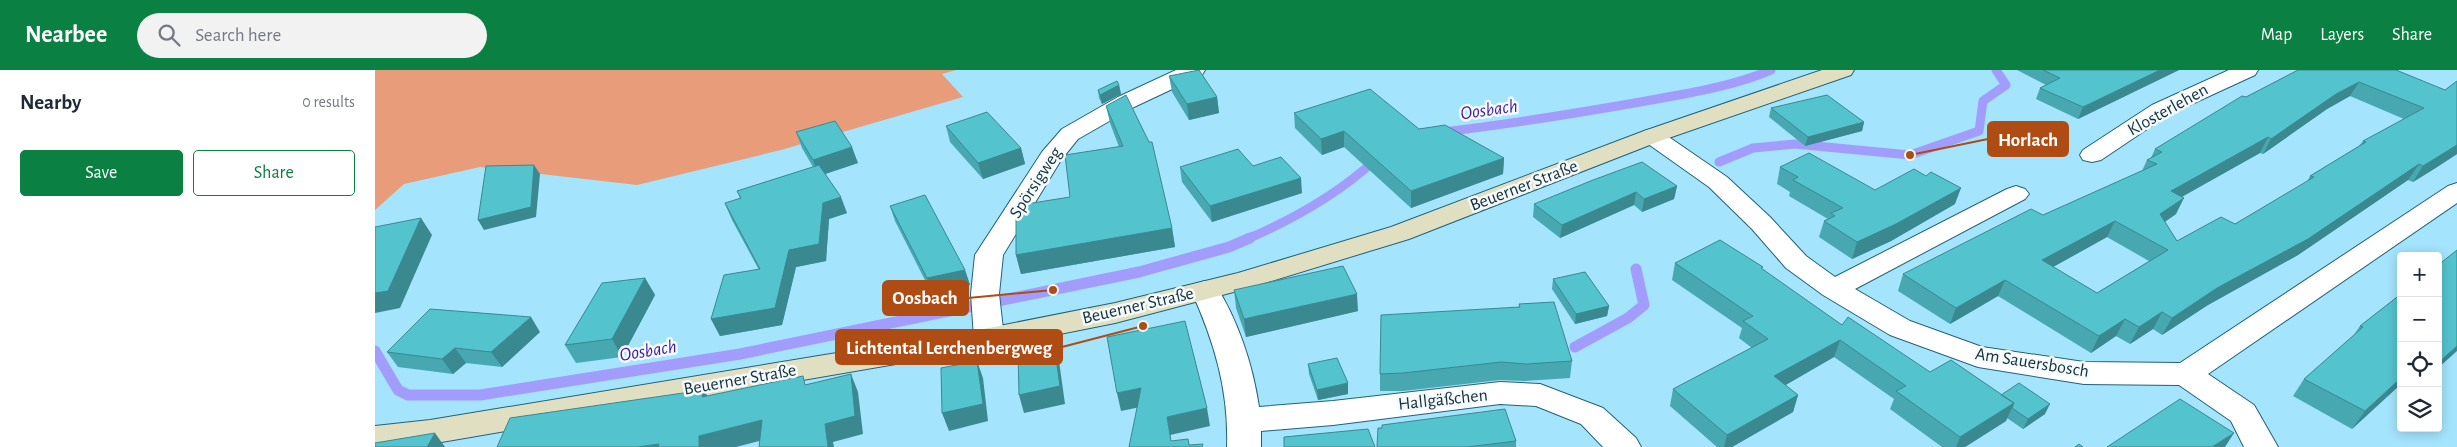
<!DOCTYPE html>
<html lang="en">
<head>
<meta charset="utf-8">
<style>
  :root { --surface:#fff; --page:#f2f2f3; --text:#1f2937; --muted:#747a83; --line:#e0e1e3; --accent:#0b8043 }
  body { margin:0; font-family:"Alegreya Sans",sans-serif; background:var(--page); color:var(--text) }
  .controls { position:absolute; right:15px; bottom:15px; display:grid; overflow:hidden; border-radius:5px; box-shadow:0 2px 12px #0003 }
  .controls button { width:45px; height:45px; display:grid; place-items:center; padding:0; border:0; border-bottom:1px solid var(--line); background:var(--surface); color:var(--text); font:25px sans-serif }
  .list { margin:0; padding:0; list-style:none }
  h2 { display:flex; justify-content:space-between; align-items:center; height:65px; margin:0; padding:0 20px; font-size:21px }
  h2 small { font-size:16px; font-weight:400; color:var(--muted) }
  .actions { display:flex; gap:10px; padding:15px 20px }
  .actions a { flex:1; padding:11px 0; border:1px solid var(--accent); border-radius:5px; text-align:center; font-size:18px; color:var(--accent) }
  .actions .main { background:var(--accent); color:#fff }
  .icon { flex:none; width:28px; height:28px; fill:none; stroke:currentColor; stroke-width:2; stroke-linecap:round; stroke-linejoin:round }
  .map { position:relative; flex:none; width:2082px; height:377px; overflow:hidden }
  header { display:flex; align-items:center; gap:30px; box-sizing:border-box; height:70px; padding:0 25px; background:var(--accent); color:#fff }
  header strong { font-size:24px }
  nav { display:flex; gap:28px; margin-inline-start:auto; font-size:18px }
  .search { width:350px; height:45px; background:var(--page); display:flex; align-items:center; gap:12px; box-sizing:border-box; padding:0 18px; border-radius:28px; color:var(--muted); font-size:19px }
  main { display:flex }
  aside { flex:1; background:var(--surface) }
  .map>svg:first-child { display:block }
</style>
</head>
<body>
<header>
<strong>Nearbee</strong>
<div class="search"><svg class="icon" aria-label="search" viewBox="0 0 24 24"><circle cx="10" cy="10" r="6"/><path d="M15 15l6 6"/></svg>Search here</div>
<nav><a>Map</a><a>Layers</a><a>Share</a></nav>
</header>
<main>
<aside>
<h2>Nearby<small>0 results</small></h2>
<ul class="list">
</ul>
<div class="actions"><a class="main">Save</a><a>Share</a></div>
</aside>
<div class="map">
<svg width="2082" height="377" viewBox="0 0 2082 377">
  <rect width="100%" height="100%" fill="#a4e4fd"/>
  <!-- green -->
  <path fill="#e99c7a" d="M 0,0 L 581,0 L 567,4 L 588,27 L 406,80 L 262,115 L 105,97 L 29,114 L 0,140 Z"/>
  <g fill="none" stroke-linecap="round" stroke-linejoin="round">
    <!-- stream-far1 -->
    <path stroke="#a29dfc" stroke-width="9" d="M 1068,62 C 1136,54 1203,43 1271,31 C 1313,23 1356,17 1396,0
      M 1344,92 L 1378,78 L 1420,74 L 1535,85 L 1604,61 L 1608,31 L 1631,15 L 1621,0
      M 872,169 C 919,149 963,124 1000,90"/>
    <!-- stream -->
    <path stroke="#a29dfc" stroke-width="11" d="M 1200,277 L 1253,248 L 1269,235 L 1261,199
      M 0,281 L 23,320 L 33,325 L 105,325 L 365,284 L 764,202 L 854,177 L 875,168"/>
    <!-- minor casing -->
    <g stroke="#216278" stroke-width="2">
      <path id="minor" d="M 801,0 L 830,0 L 827,5 L 759,37 L 703,69 L 686,90 L 628,185 L 624,224 L 629,268 L 625,275 L 614,278 L 603,275 L 599,268 L 596,224 L 600,185 L 667,82 L 687,59 L 743,27 Z
        M 1854,0 L 1883,0 L 1880,5 L 1793,45 L 1726,90 L 1717,92 L 1708,90 L 1705,85 L 1708,80 L 1777,35 Z
        M 1277,59 L 1285,61 L 1352,107 L 1395,147 L 1431,186 L 1460,207 L 1632,119 L 1641,116 L 1650,119 L 1654,124 L 1650,129 L 1480,219 L 1535,251 L 1607,277 L 1709,292 L 1805,293 L 2073,116 L 2082,113 L 2082,133 L 1833,304 L 1879,335 L 1903,377 L 1869,377 L 1856,351 L 1804,315 L 1709,314 L 1603,297 L 1515,265 L 1448,225 L 1411,198 L 1377,159 L 1334,117 L 1269,71 L 1265,66 L 1269,61 Z
        M 830,211 L 840,214 C 863,250 878,295 884,337 L 958,331 L 1125,312 L 1165,314 L 1228,338 L 1261,368 L 1266,377 L 1228,377 L 1206,354 L 1161,336 L 1125,334 L 958,355 L 886,361 L 886,377 L 852,377 C 854,320 839,271 816,220 L 820,214 Z"/>
    </g>
    <!-- secondary casing -->
    <g stroke="#216278" stroke-width="2">
      <path id="secondary" d="M 1447,0 L 1479,0 L 1476,5 L 1285,71 L 1034,169 L 870,219 L 740,253 L 614,278 L 55,374 L 0,377 L 0,356 L 55,350 L 614,258 L 740,233 L 863,203 L 1016,157 L 1269,61 Z"/>
    </g>
    <!-- minor -->
    <use href="#minor" fill="#fff" fill-rule="evenodd"/>
    <!-- secondary -->
    <use href="#secondary" fill="#e1dfc1" fill-rule="evenodd"/>
  </g>
  <!-- wall -->
  <path fill="#47a8b1" fill-rule="evenodd" d="M 1642,0 L 1804,0 L 1703,49 L 1661,29 L 1665,18 L 1671,15 Z
    M 1923,0 L 2070,20 L 2082,11 L 2082,84 L 2059,99 L 2038,112 L 2033,110 L 1923,185 L 1833,235 L 1787,265 L 1778,259 L 1755,274 L 1741,266 L 1716,283 L 1623,226 L 1575,254 L 1523,221 L 1528,204 L 1668,145 L 1767,101 L 1772,90 L 1776,88 L 1780,79 L 1871,27 ZM 1975,26 L 2029,49 L 1988,71 L 1984,76 L 1935,106 L 1932,112 L 1860,154 L 1802,171 L 1790,152 L 1801,144 L 1807,126 L 1885,83 L 1888,84 L 1952,39 ZM 1732,167 L 1774,191 L 1722,223 L 1678,197 Z
    M 794,6 L 842,27 L 844,43 L 814,50 L 797,22 Z
    M 744,15 L 746,24 L 727,34 L 724,28 L 723,20 Z
    M 731,36 L 797,158 L 800,177 L 646,204 L 641,185 L 695,127 L 744,77 L 735,53 Z
    M 1396,38 L 1489,52 L 1487,61 L 1430,76 L 1394,47 Z
    M 919,43 L 1044,59 L 1129,88 L 1128,104 L 1036,138 L 969,77 L 947,85 L 920,58 Z
    M 571,56 L 646,78 L 650,94 L 608,109 L 575,72 Z
    M 421,62 L 483,93 L 450,104 L 472,143 L 454,149 L 451,191 L 421,197 L 407,255 L 345,266 L 336,249 L 384,200 L 357,150 L 350,134 L 365,128 L 362,121 L 438,97 L 427,78 Z
    M 878,96 L 927,123 L 837,152 L 807,112 L 805,97 Z
    M 1405,97 L 1500,120 L 1580,134 L 1516,171 L 1477,189 L 1444,167 L 1449,151 L 1453,149 L 1414,126 L 1415,122 L 1402,114 Z
    M 1302,116 L 1299,129 L 1267,142 L 1259,135 L 1185,168 L 1158,147 L 1159,134 Z
    M 515,136 L 590,200 L 595,215 L 557,224 L 520,151 Z
    M 1300,193 L 1387,200 L 1467,255 L 1555,302 L 1626,325 L 1670,344 L 1648,359 L 1632,348 L 1631,351 L 1590,377 L 1567,377 L 1515,339 L 1519,329 L 1459,287 L 1410,315 L 1423,325 L 1418,342 L 1357,377 L 1342,377 L 1295,336 L 1298,319 L 1377,278 L 1364,268 L 1367,258 L 1297,210 Z
    M 270,208 L 280,225 L 247,287 L 201,293 L 190,275 Z
    M 1178,209 L 1234,236 L 1232,246 L 1200,254 L 1177,219 Z
    M 859,220 L 983,241 L 871,267 L 861,238 Z
    M 2026,224 L 2026,314 L 1977,359 L 1918,326 L 1929,309 L 1978,266 L 1985,256 Z
    M 1144,234 L 1197,291 L 1195,308 L 1149,311 L 1125,310 L 1028,321 L 1005,321 L 1005,304 L 1144,237 Z
    M 165,262 L 127,297 L 91,293 L 78,304 L 23,297 L 12,282 Z
    M 933,294 L 973,324 L 943,330 L 934,304 Z
    M 1007,355 L 1141,371 L 1141,377 L 1002,377 L 1007,358 Z"/>
  <!-- shaded-wall -->
  <path fill="#3a8890" d="M 1785,0 L 1804,0 L 1703,49 L 1708,37 Z
    M 1984,12 L 1975,26 L 1952,39 L 1888,84 L 1896,69 L 1961,24 Z
    M 744,15 L 746,24 L 727,34 L 725,25 Z
    M 842,27 L 844,43 L 814,50 L 812,34 Z
    M 1489,52 L 1487,61 L 1430,76 L 1433,67 Z
    M 969,61 L 969,77 L 947,85 L 946,69 Z
    M 1893,67 L 1885,83 L 1789,137 L 1796,121 Z
    M 2082,75 L 2082,84 L 2059,99 L 2038,112 L 2048,96 Z
    M 477,77 L 483,93 L 444,106 L 438,90 Z
    M 646,78 L 650,94 L 608,109 L 603,93 Z
    M 1129,88 L 1128,104 L 1036,138 L 1036,121 Z
    M 2044,94 L 2033,110 L 1923,185 L 1833,235 L 1787,265 L 1797,248 L 1842,218 Z
    M 159,95 L 165,104 L 161,147 L 109,160 L 103,150 Z
    M 926,108 L 927,123 L 837,152 L 835,136 Z
    M 1302,116 L 1299,129 L 1267,142 L 1269,129 Z
    M 1586,118 L 1580,134 L 1516,171 L 1477,189 L 1482,172 Z
    M 1261,122 L 1259,135 L 1185,168 L 1187,155 Z
    M 466,127 L 472,143 L 454,149 L 451,191 L 421,197 L 407,255 L 345,266 L 336,249 L 414,180 L 448,133 Z
    M 1809,128 L 1801,144 L 1777,160 L 1785,144 Z
    M 46,148 L 57,165 L 25,238 L 0,243 L 0,223 Z
    M 1740,151 L 1732,167 L 1660,207 L 1667,190 Z
    M 797,158 L 800,177 L 646,204 L 641,185 Z
    M 590,200 L 595,215 L 557,224 L 552,208 Z
    M 270,208 L 280,225 L 247,287 L 237,269 Z
    M 1630,210 L 1623,226 L 1575,254 L 1581,238 Z
    M 982,224 L 983,241 L 871,267 L 869,249 Z
    M 1234,236 L 1232,246 L 1200,254 L 1201,244 Z
    M 1787,242 L 1778,259 L 1755,274 L 1764,257 Z
    M 156,247 L 165,262 L 127,297 L 116,282 Z
    M 1750,249 L 1741,266 L 1716,283 L 1724,266 Z
    M 1465,270 L 1459,287 L 1395,324 L 1399,306 Z
    M 679,274 L 684,291 L 690,334 L 649,343 L 644,325 Z
    M 2082,276 L 2082,281 L 2063,298 L 2063,293 Z
    M 80,278 L 91,293 L 78,304 L 67,289 Z
    M 602,291 L 608,308 L 613,351 L 574,361 L 567,343 Z
    M 476,304 L 483,322 L 488,364 L 458,372 L 459,377 L 453,377 L 450,354 Z
    M 2026,308 L 2026,314 L 1977,359 L 1990,341 Z
    M 973,313 L 973,324 L 943,330 L 942,320 Z
    M 766,318 L 770,336 L 746,341 L 742,323 Z
    M 329,320 L 339,337 L 327,327 Z
    M 1423,325 L 1418,342 L 1357,377 L 1349,377 L 1352,365 Z
    M 1639,333 L 1631,351 L 1590,377 L 1581,377 L 1585,367 Z
    M 1675,334 L 1670,344 L 1648,359 L 1653,349 Z
    M 832,338 L 835,356 L 795,365 L 797,377 L 792,347 Z
    M 387,350 L 396,368 L 361,377 L 324,377 L 324,366 Z
    M 60,363 L 70,377 L 52,377 Z
    M 1859,363 L 1850,377 L 1837,377 Z
    M 284,374 L 286,377 L 262,377 Z"/>
  <!-- building -->
  <path fill="#53c3ce" stroke="#3a8890" fill-rule="evenodd" d="M 824,0 L 842,27 L 812,34 L 794,6 Z
    M 1668,0 L 1785,0 L 1708,37 L 1665,18 L 1685,8 Z
    M 1923,0 L 2021,0 L 2070,20 L 2082,11 L 2082,75 L 2048,96 L 2044,94 L 1933,169 L 1842,218 L 1797,248 L 1787,242 L 1764,257 L 1750,249 L 1724,266 L 1630,210 L 1581,238 L 1528,204 L 1656,139 L 1668,145 L 1782,94 L 1772,90 L 1787,82 L 1780,79 L 1867,26 L 1871,27 ZM 1984,12 L 2049,38 L 1988,71 L 1991,72 L 1935,106 L 1939,107 L 1860,154 L 1846,147 L 1802,171 L 1785,144 L 1809,128 L 1796,121 L 1893,67 L 1896,69 L 1961,24 ZM 1740,151 L 1793,180 L 1722,223 L 1667,190 Z
    M 742,11 L 744,15 L 725,25 L 723,20 Z
    M 995,19 L 1044,59 L 1070,55 L 1129,88 L 1036,121 L 969,61 L 946,69 L 919,43 Z
    M 751,25 L 774,72 L 777,72 L 797,158 L 641,185 L 641,142 L 645,135 L 695,127 L 690,85 L 748,76 L 731,36 Z
    M 1452,25 L 1489,52 L 1433,67 L 1396,38 Z
    M 612,42 L 646,78 L 603,93 L 571,56 Z
    M 460,51 L 477,77 L 438,90 L 421,62 Z
    M 863,79 L 878,96 L 906,87 L 926,108 L 835,136 L 805,97 Z
    M 1434,83 L 1500,120 L 1539,99 L 1551,106 L 1556,102 L 1586,118 L 1521,154 L 1482,172 L 1449,151 L 1460,146 L 1456,143 L 1468,138 L 1418,110 L 1423,107 L 1405,97 Z
    M 1267,92 L 1302,116 L 1269,129 L 1261,122 L 1187,155 L 1159,134 L 1218,110 Z
    M 159,95 L 156,137 L 103,150 L 111,96 Z
    M 444,95 L 466,127 L 448,133 L 444,174 L 414,180 L 400,238 L 336,249 L 349,205 L 385,199 L 350,133 L 366,128 L 362,121 Z
    M 550,125 L 590,200 L 552,208 L 515,136 Z
    M 46,148 L 13,221 L 0,223 L 0,157 Z
    M 1345,170 L 1388,197 L 1386,198 L 1467,255 L 1473,247 L 1555,302 L 1576,290 L 1639,333 L 1585,367 L 1521,321 L 1531,316 L 1465,270 L 1399,306 L 1423,325 L 1352,365 L 1298,319 L 1393,269 L 1368,251 L 1378,246 L 1300,193 Z
    M 2082,180 L 2082,276 L 2063,293 L 2063,191 L 2067,192 Z
    M 968,196 L 982,224 L 869,249 L 859,220 Z
    M 1210,202 L 1234,236 L 1201,244 L 1178,209 Z
    M 270,208 L 237,269 L 190,275 L 227,213 Z
    M 2026,224 L 2026,308 L 1990,341 L 1929,309 L 1988,257 L 1985,256 Z
    M 1179,232 L 1197,291 L 1151,294 L 1126,292 L 1028,303 L 1005,304 L 1006,245 L 1145,237 L 1144,234 Z
    M 55,239 L 156,247 L 116,282 L 80,278 L 67,289 L 12,282 Z
    M 810,251 L 832,338 L 792,347 L 796,371 L 813,369 L 814,375 L 828,374 L 827,377 L 754,377 L 766,318 L 742,323 L 732,267 Z
    M 679,274 L 685,316 L 644,325 L 643,282 Z
    M 962,288 L 973,313 L 942,320 L 933,294 Z
    M 602,291 L 608,334 L 567,343 L 566,298 Z
    M 476,304 L 480,346 L 450,354 L 453,377 L 384,377 L 387,350 L 324,366 L 324,377 L 283,377 L 284,374 L 262,377 L 122,377 L 135,348 L 329,320 L 327,327 L 428,306 L 430,315 Z
    M 1644,313 L 1675,334 L 1653,349 L 1637,338 L 1639,333 L 1626,325 Z
    M 1805,329 L 1859,363 L 1837,377 L 1732,377 Z
    M 1130,339 L 1141,371 L 1092,377 L 1002,377 L 1003,358 L 1007,358 L 1007,355 Z
    M 993,359 L 1000,377 L 909,377 L 909,367 Z
    M 60,363 L 52,377 L 0,377 L 0,373 Z
    M 1704,374 L 1708,377 L 1700,377 Z"/>
  <g text-anchor="middle" dominant-baseline="central" stroke-width="5" stroke-linejoin="round" paint-order="stroke">
    <!-- street labels -->
    <g font-size="18" fill="#152f39" stroke="#f5fbfd">
      <text transform="translate(1793 40) rotate(-29)">Klosterlehen</text>
      <text transform="translate(661 113) rotate(-57)">Spörsigweg</text>
      <text transform="translate(1149 116) rotate(-21)">Beuerner Straße</text>
      <text transform="translate(763 236) rotate(-13)">Beuerner Straße</text>
      <text transform="translate(1657 293) rotate(9)">Am Sauersbosch</text>
      <text transform="translate(365 310) rotate(-10)">Beuerner Straße</text>
      <text transform="translate(1068 330) rotate(-6)">Hallgäßchen</text>
    </g>
    <!-- water labels -->
    <g font-size="19" font-style="italic" fill="#411aa5" stroke="#f5fbfd">
      <text transform="translate(1114 40) rotate(-8)">Oosbach</text>
      <text transform="translate(273 281) rotate(-9)">Oosbach</text>
    </g>
  </g>
  <!-- callouts -->
  <path fill="none" stroke="#af4c14" stroke-width="2" d="M1535 85L1613 69M678 220L593 228M768 256L687 277"/>
  <g fill="#af4c14" stroke="#f5fbfd" stroke-width="2">
    <circle cx="1535" cy="85" r="5"/>
    <circle cx="678" cy="220" r="5"/>
    <circle cx="768" cy="256" r="5"/>
  </g>
  <g fill="#af4c14" stroke="#af4c14" stroke-width="2">
    <rect x="1613" y="52" width="80" height="34" rx="5"/>
    <rect x="508" y="211" width="85" height="34" rx="5"/>
    <rect x="461" y="260" width="226" height="34" rx="5"/>
  </g>
  <g font-size="19" text-anchor="middle" font-weight="bold" fill="#fff">
    <text x="1653" y="76">Horlach</text>
    <text x="550" y="234">Oosbach</text>
    <text x="574" y="284">Lichtental Lerchenbergweg</text>
  </g>
</svg>
<div class="controls">
<button>+</button>
<button>−</button>
<button><svg class="icon" aria-label="locate" viewBox="0 0 24 24"><circle cx="12" cy="12" r="6"/><path d="M12 2v4M12 18v4M2 12h4M18 12h4"/></svg></button>
<button><svg class="icon" aria-label="layers" viewBox="0 0 24 24"><path d="M12 4l9 5-9 5-9-5zM3 14l9 5 9-5"/></svg></button>
</div>
</div>
</main>
</body>
</html>
